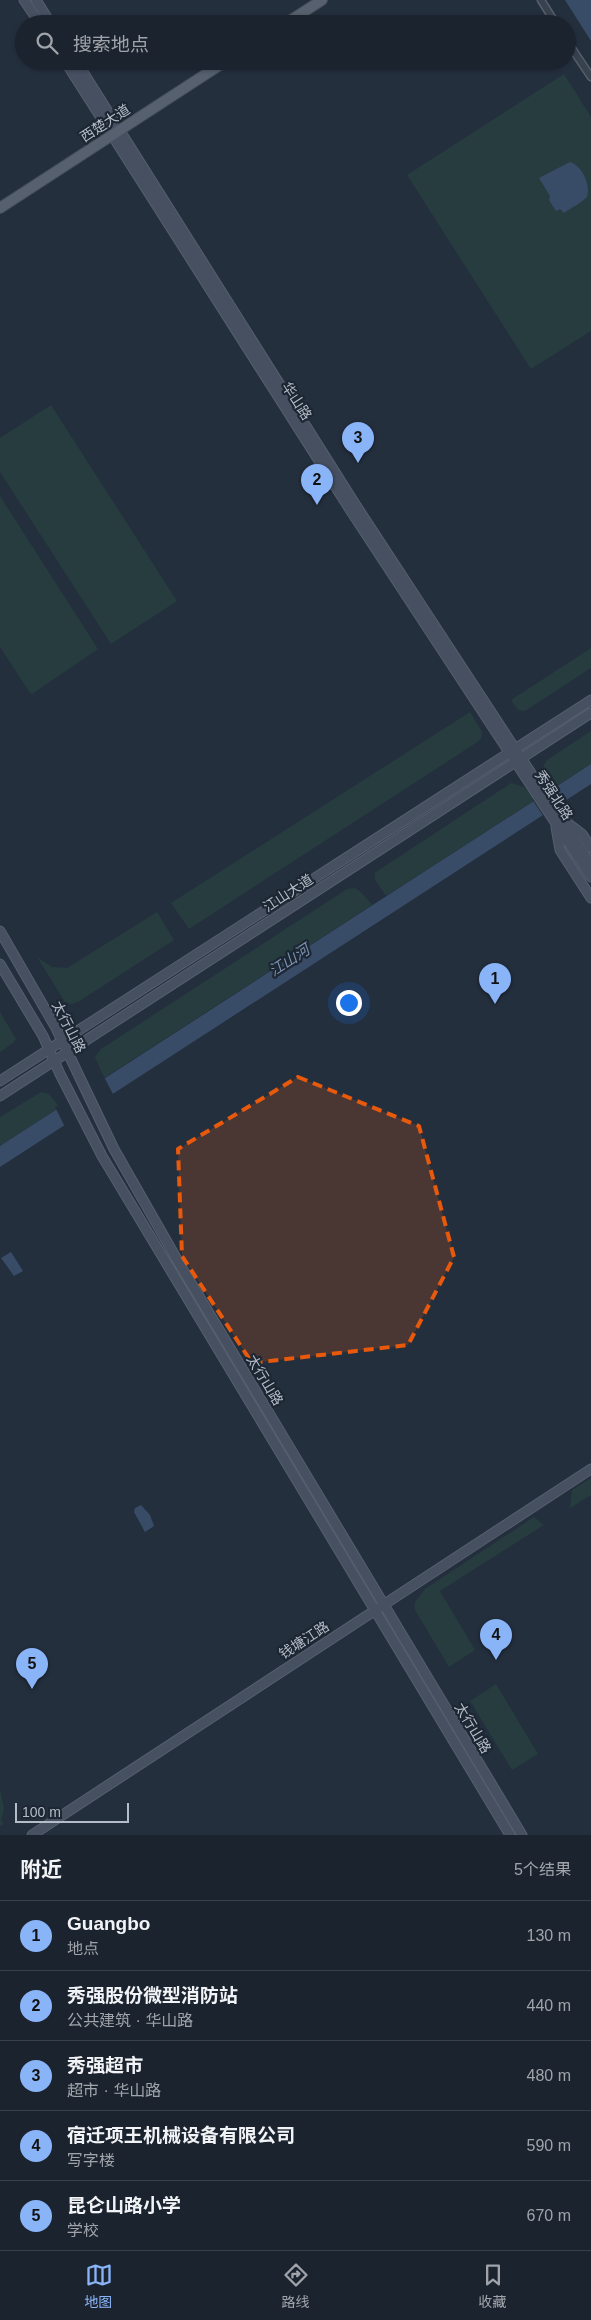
<!DOCTYPE html>
<html lang="zh">
<head>
<meta charset="utf-8">
<style>
  :root { --surface:#1b232e; --page:#242b36; --text:#f1f3f6; --muted:#a0a4aa; --line:#39404a; --accent:#8ab4f8 }
  body { margin:0; font-family:Helvetica,"Noto Sans SC",sans-serif; background:var(--page); color:var(--text) }
  .scale { position:absolute; left:15px; bottom:12px; width:114px; box-sizing:border-box; padding-left:5px; border:2px solid #b4bcc9; border-top:0; font-size:14px; line-height:18px; white-space:nowrap; color:#b4bcc9; -webkit-text-stroke:4px #1d2633; paint-order:stroke }
  .you { position:absolute; left:348px; top:1002px; width:18px; height:18px; margin:-12px; border:4px solid #fff; border-radius:50%; background:#1a73e8; box-shadow:0 0 0 8px #1a73e833 }
  .badge { display:grid; place-items:center; width:32px; height:32px; border-radius:50%; background:var(--accent); color:#111; font-size:16px; font-weight:700 }
  .pin { position:absolute; translate:-50% -41px; filter:drop-shadow(0 1px 2px #0008) }
  .pin::after { content:''; position:absolute; top:26px; width:18px; height:15px; background:inherit; clip-path:polygon(0 0,100% 0,50% 100%) }
  .list { margin:0; padding:0; list-style:none }
  h2 { display:flex; justify-content:space-between; align-items:center; height:65px; margin:0; padding:0 20px; font-size:21px }
  h2 small { font-size:16px; font-weight:400; color:var(--muted) }
  .list li { display:grid; grid-template-columns:32px 1fr auto; gap:15px; align-items:center; box-sizing:border-box; height:70px; padding:0 20px; border-top:1px solid var(--line) }
  .list b { display:block; font-size:19px; white-space:nowrap }
  .list p { margin:0; font-size:16px; white-space:nowrap; color:var(--muted) }
  .list em { font-size:16px; font-style:normal; color:var(--muted) }
  .icon { flex:none; width:28px; height:28px; fill:none; stroke:currentColor; stroke-width:2; stroke-linecap:round; stroke-linejoin:round }
  .map { position:relative; flex:none; width:591px; height:1835px; overflow:hidden }
  .search { position:absolute; background:var(--surface); box-shadow:0 1px 4px #0004; left:15px; right:15px; top:15px; height:55px; display:flex; align-items:center; gap:12px; box-sizing:border-box; padding:0 18px; border-radius:28px; color:var(--muted); font-size:19px }
  .sheet { height:415px; background:var(--surface) }
  nav { display:flex; justify-content:space-around; align-items:center; box-sizing:border-box; height:70px; border-top:1px solid var(--line); background:var(--surface); font-size:14px; color:var(--muted) }
  nav a { display:grid; justify-items:center; gap:2px }
  nav .on { color:var(--accent) }
  .map>svg:first-child { display:block }
</style>
</head>
<body>
<div class="map">
<svg width="591" height="1835" viewBox="0 0 591 1835">
  <rect width="100%" height="100%" fill="#242f3e"/>
  <!-- green -->
  <path fill="#263c3f" d="M 564,74 L 591,117 L 591,331 L 531,369 L 407,175 Z
    M 51,405 L 177,601 L 111,644 L 0,472 L 0,438 Z
    M 0,496 L 98,649 L 32,694 L 30,693 L 0,647 Z
    M 591,648 L 591,668 L 525,711 L 518,710 L 511,700 Z
    M 470,712 L 482,732 L 481,739 L 476,743 L 189,929 L 171,903 Z
    M 591,731 L 591,764 L 550,790 C 543,779 538,772 547,760 Z
    M 511,783 L 524,787 L 535,800 L 386,896 L 375,880 L 375,873 L 379,870 Z
    M 355,888 L 362,893 L 372,905 L 104,1078 L 95,1057 L 101,1049 L 347,889 Z
    M 157,912 L 174,940 L 78,1002 L 71,1004 L 65,1002 L 37,957 L 52,967 L 67,968 Z
    M 0,1012 L 16,1039 L 13,1043 L 0,1052 Z
    M 41,1092 L 49,1094 L 60,1107 L 0,1146 L 0,1117 Z
    M 591,1478 L 591,1495 L 570,1508 L 572,1490 Z
    M 534,1517 L 544,1525 L 440,1591 L 475,1650 L 449,1667 L 415,1610 L 415,1602 L 425,1589 Z
    M 496,1684 L 538,1754 L 512,1770 L 470,1701 Z
    M 0,1789 L 4,1809 L 1,1820 L 4,1824 L 0,1826 Z"/>
  <!-- water -->
  <path fill="#394c67" d="M 565,0 L 591,0 L 591,41 Z
    M 570,162 C 582,166 591,184 587,197 C 581,203 571,208 564,213 L 560,209 L 556,211 L 549,200 L 550,196 L 539,178 Z
    M 591,764 L 591,784 L 0,1167 L 0,1146 Z
    M 11,1252 L 23,1271 L 14,1276 L 1,1258 Z
    M 141,1505 L 150,1515 L 154,1526 L 145,1532 L 134,1512 L 135,1508 Z"/>
  <!-- pier -->
  <path fill="#242f3e" d="M 549,788 L 561,806 L 544,817 L 532,799 Z
    M 103,1075 L 114,1096 L 65,1127 L 55,1107 Z"/>
  <g fill="none" stroke-linecap="round" stroke-linejoin="round">
    <!-- street casing -->
    <g stroke="#565f6c" stroke-width="9">
      <path id="street" d="M 541,0 L 556,24
        M 567,41 L 591,77"/>
    </g>
    <!-- secondary casing -->
    <g stroke="#565f6c" stroke-width="11">
      <path id="secondary" d="M 24,0 L 40,24
        M 36,0 L 51,24
        M 65,61 L 349,508 L 591,877
        M 76,61 L 355,504 L 591,865
        M 565,821 L 582,834 L 591,848
        M 556,827 L 560,850 L 591,898
        M 0,931 L 56,1028 L 114,1149 L 179,1263 L 522,1835
        M 0,964 L 43,1036 L 60,1074 L 102,1156 L 510,1835
        M 0,1081 L 591,700
        M 0,1096 L 591,713
        M 32,1835 L 591,1469"/>
    </g>
    <!-- primary casing -->
    <g stroke="#414a57" stroke-width="12">
      <path id="primary" d="M 285,24 L 322,0
        M 0,208 L 226,61"/>
    </g>
    <!-- street -->
    <use href="#street" stroke="#38414e" stroke-width="6"/>
    <!-- secondary -->
    <use href="#secondary" stroke="#465061" stroke-width="9"/>
    <!-- primary -->
    <use href="#primary" stroke="#56606e" stroke-width="10"/>
  </g>
  <!-- marked area -->
  <path fill="#e8590c" fill-opacity="0.2" stroke="#e8590c" stroke-width="4" stroke-dasharray="10 6" stroke-linejoin="round" d="M 298,1077 L 419,1126 L 454,1257 L 408,1345 L 252,1363 L 182,1256 L 178,1149 Z"/>
  <g text-anchor="middle" dominant-baseline="central" stroke-width="4.5" stroke-linejoin="round" paint-order="stroke">
    <!-- street labels -->
    <g font-size="14" fill="#b4bcc9" stroke="#1d2633">
      <text transform="translate(105 123) rotate(-33)">西楚大道</text>
      <text transform="translate(297 401) rotate(57)">华山路</text>
      <text transform="translate(554 795) rotate(57)">秀强北路</text>
      <text transform="translate(288 893) rotate(-33)">江山大道</text>
      <text transform="translate(69 1027) rotate(63)">太行山路</text>
      <text transform="translate(265 1380) rotate(59)">太行山路</text>
      <text transform="translate(304 1640) rotate(-33)">钱塘江路</text>
      <text transform="translate(473 1728) rotate(59)">太行山路</text>
    </g>
    <!-- water labels -->
    <g font-size="15" font-style="italic" fill="#7c92b1" stroke="#1d2633">
      <text transform="translate(289 960) rotate(-33)">江山河</text>
    </g>
  </g>
</svg>
<div class="scale">100 m</div>
<div class="you"></div>
<div class="pin badge" style="left:495px;top:1004px">1</div>
<div class="pin badge" style="left:317px;top:505px">2</div>
<div class="pin badge" style="left:358px;top:463px">3</div>
<div class="pin badge" style="left:496px;top:1660px">4</div>
<div class="pin badge" style="left:32px;top:1689px">5</div>
<div class="search"><svg class="icon" aria-label="search" viewBox="0 0 24 24"><circle cx="10" cy="10" r="6"/><path d="M15 15l6 6"/></svg>搜索地点</div>
</div>
<section class="sheet">
<h2>附近<small>5个结果</small></h2>
<ul class="list">
<li><span class="badge">1</span><div><b>Guangbo</b><p>地点</p></div><em>130 m</em></li>
<li><span class="badge">2</span><div><b>秀强股份微型消防站</b><p>公共建筑 · 华山路</p></div><em>440 m</em></li>
<li><span class="badge">3</span><div><b>秀强超市</b><p>超市 · 华山路</p></div><em>480 m</em></li>
<li><span class="badge">4</span><div><b>宿迁项王机械设备有限公司</b><p>写字楼</p></div><em>590 m</em></li>
<li><span class="badge">5</span><div><b>昆仑山路小学</b><p>学校</p></div><em>670 m</em></li>
</ul>
</section>
<nav>
<a class="on"><svg class="icon" aria-label="map" viewBox="0 0 24 24"><path d="M3 6l6-2 6 2 6-2v14l-6 2-6-2-6 2zM9 4v14M15 6v14"/></svg>地图</a>
<a><svg class="icon" aria-label="directions" viewBox="0 0 24 24"><path d="M12 3l9 9-9 9-9-9zM9 14v-3h6M13 9l2 2-2 2"/></svg>路线</a>
<a><svg class="icon" aria-label="saved" viewBox="0 0 24 24"><path d="M7 4h10v16l-5-4-5 4z"/></svg>收藏</a>
</nav>
</body>
</html>
